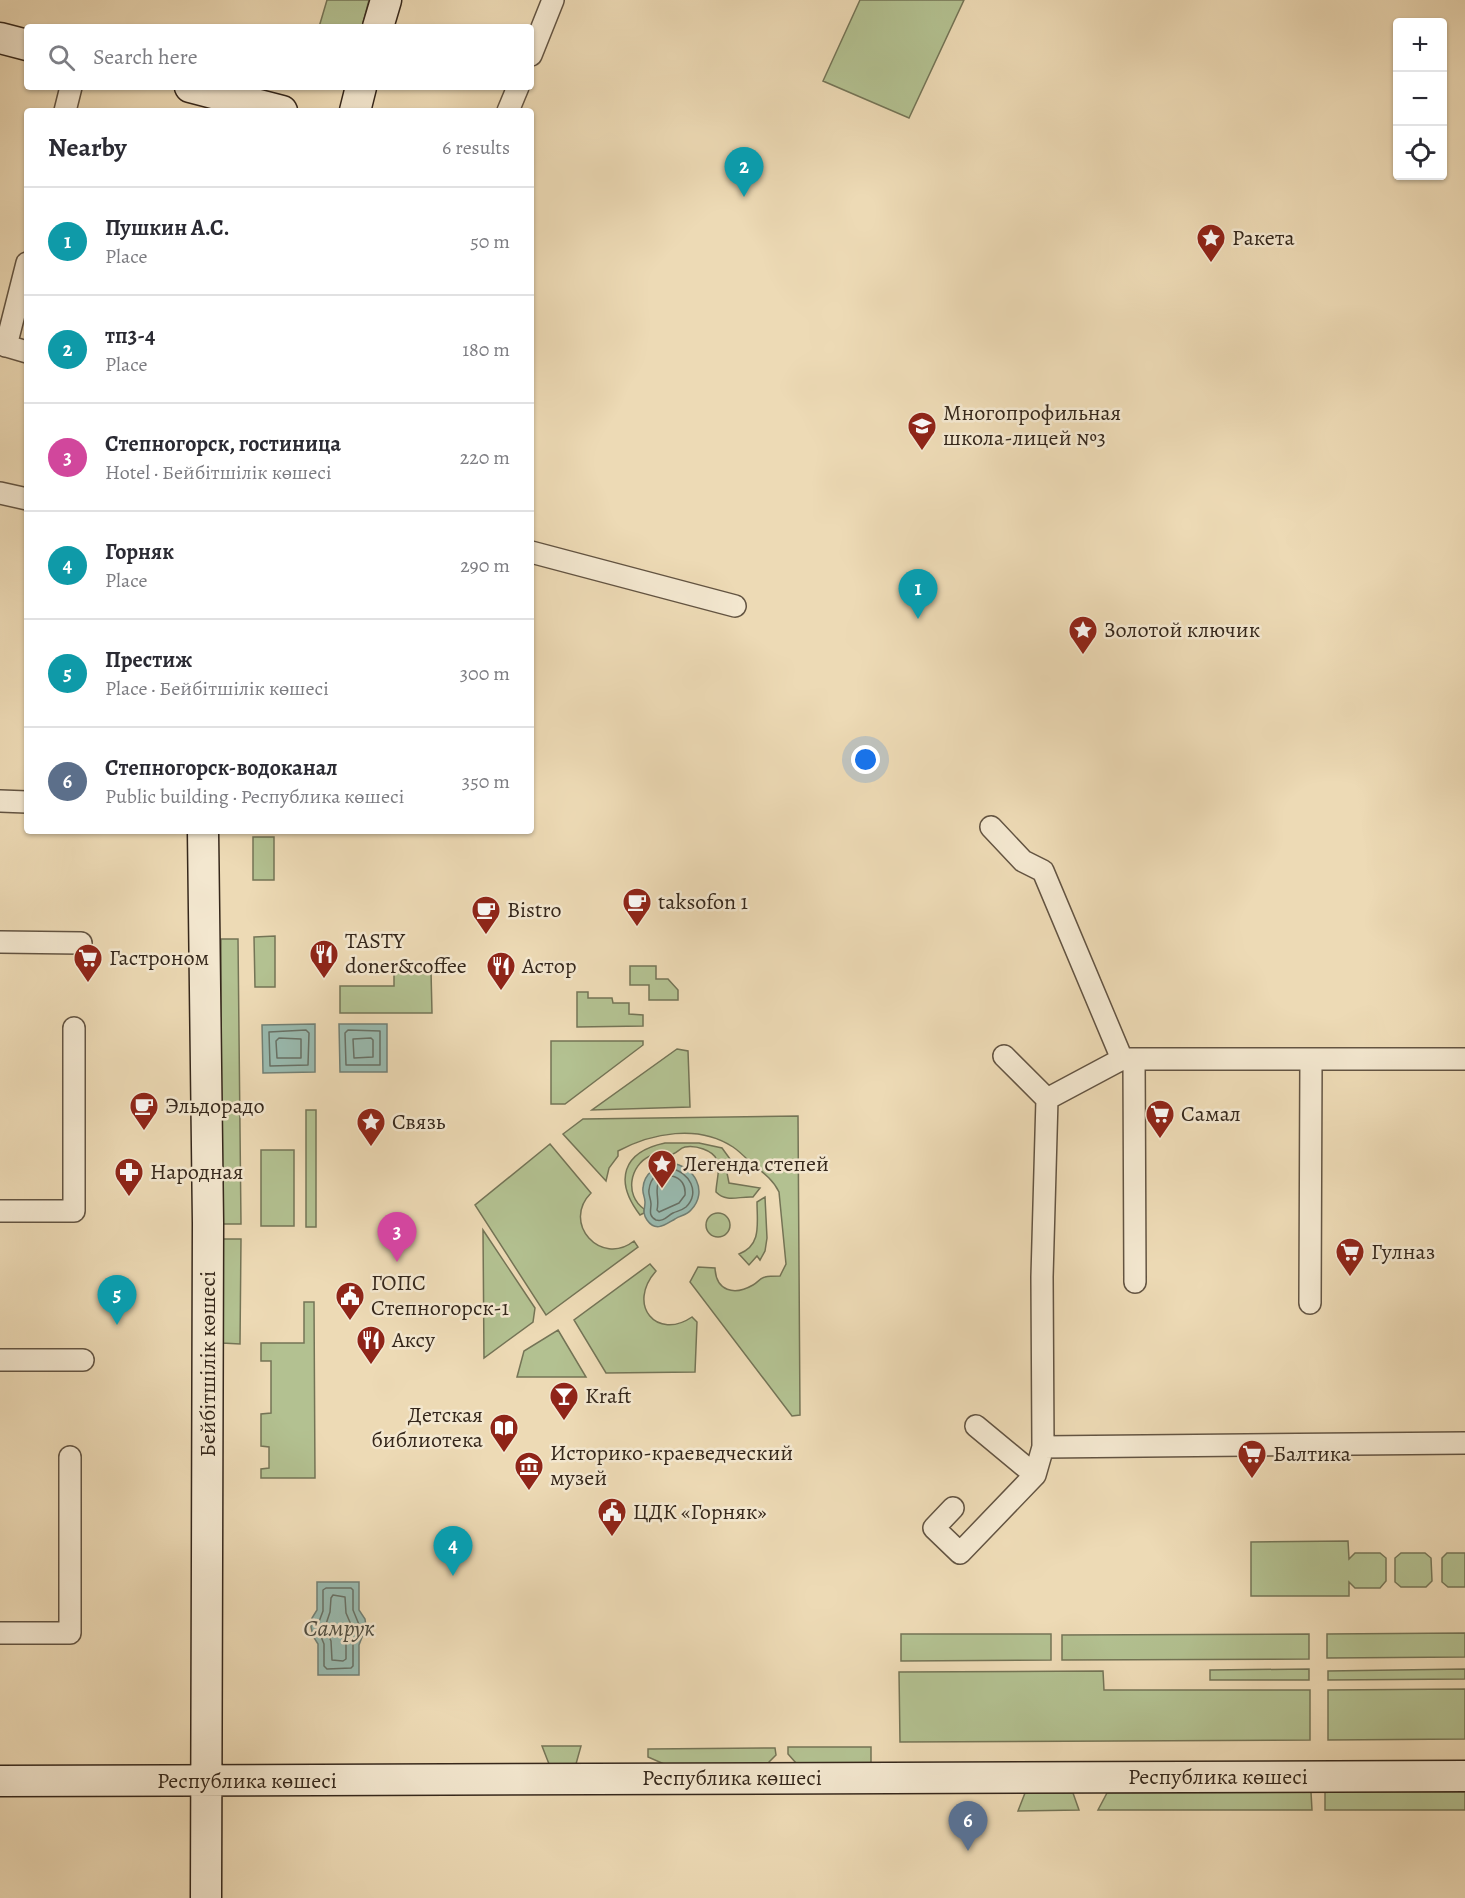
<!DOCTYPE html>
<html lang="en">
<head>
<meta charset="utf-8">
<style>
  :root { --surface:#fff; --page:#f7f7f7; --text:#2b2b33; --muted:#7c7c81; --line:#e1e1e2; --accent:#8f2418 }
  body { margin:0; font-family:Alegreya,serif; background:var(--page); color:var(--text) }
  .controls { position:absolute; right:18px; top:18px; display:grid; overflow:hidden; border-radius:6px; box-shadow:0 2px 4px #0004 }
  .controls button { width:54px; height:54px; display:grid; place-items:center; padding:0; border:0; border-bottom:2px solid var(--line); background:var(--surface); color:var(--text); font:30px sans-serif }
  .you { position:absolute; left:866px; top:760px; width:21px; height:21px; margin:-15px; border:4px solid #fff; border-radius:50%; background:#1a73e8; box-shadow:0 0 0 9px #1a73e833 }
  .badge { display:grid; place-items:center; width:39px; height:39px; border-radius:50%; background:var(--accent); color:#fff; font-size:20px; font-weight:700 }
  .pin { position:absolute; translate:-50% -50px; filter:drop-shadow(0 2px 3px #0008) }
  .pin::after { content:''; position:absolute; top:32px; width:21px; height:18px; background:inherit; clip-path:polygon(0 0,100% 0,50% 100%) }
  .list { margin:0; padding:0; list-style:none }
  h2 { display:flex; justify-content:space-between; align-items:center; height:78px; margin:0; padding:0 24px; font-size:26px }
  h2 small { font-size:20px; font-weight:400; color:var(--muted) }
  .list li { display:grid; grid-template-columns:39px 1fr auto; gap:18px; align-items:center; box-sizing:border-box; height:108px; padding:0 24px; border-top:2px solid var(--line) }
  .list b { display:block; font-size:22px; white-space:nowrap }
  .list p { margin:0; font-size:20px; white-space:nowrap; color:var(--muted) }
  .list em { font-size:20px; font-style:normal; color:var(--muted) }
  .icon { flex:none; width:33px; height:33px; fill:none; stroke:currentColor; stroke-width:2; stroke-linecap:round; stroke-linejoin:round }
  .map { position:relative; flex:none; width:1465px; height:1898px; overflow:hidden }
  .search { position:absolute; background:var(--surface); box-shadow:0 2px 4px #0004; left:24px; top:24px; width:510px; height:66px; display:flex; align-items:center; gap:15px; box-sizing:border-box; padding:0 21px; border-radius:6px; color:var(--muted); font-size:22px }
  .panel { position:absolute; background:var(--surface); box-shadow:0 2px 4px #0004; left:24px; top:108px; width:510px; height:726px; border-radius:6px }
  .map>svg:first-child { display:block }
</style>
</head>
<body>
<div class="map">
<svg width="1465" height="1898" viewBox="0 0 1465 1898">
  <rect width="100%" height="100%" fill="#eddab5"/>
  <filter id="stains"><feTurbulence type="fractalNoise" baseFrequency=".00333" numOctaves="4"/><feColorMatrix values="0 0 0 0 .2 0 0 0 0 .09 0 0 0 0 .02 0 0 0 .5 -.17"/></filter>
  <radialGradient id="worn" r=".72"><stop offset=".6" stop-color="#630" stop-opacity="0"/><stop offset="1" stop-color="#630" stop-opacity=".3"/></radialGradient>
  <!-- green -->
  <path fill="#b3c191" stroke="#747456" stroke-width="1.5" d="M 327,0 L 369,0 L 362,27 L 319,27 Z
    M 860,0 L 964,0 L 909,118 L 823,81 Z
    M 253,837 L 274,837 L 274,880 L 253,880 Z
    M 275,936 L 275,987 L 255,987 L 254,937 Z
    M 221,939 L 238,939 L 241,1224 L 221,1224 Z
    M 630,966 L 656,966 L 656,979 L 668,979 L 678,990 L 678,1000 L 649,1000 L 649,985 L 630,985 Z
    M 394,971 L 431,971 L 432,1013 L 340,1013 L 340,986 L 394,986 Z
    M 577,992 L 588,992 L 588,998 L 612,998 L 613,1003 L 629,1003 L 629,1014 L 643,1015 L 643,1026 L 577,1027 Z
    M 551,1041 L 643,1041 L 643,1045 L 565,1104 L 551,1104 Z
    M 677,1049 L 688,1051 L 690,1107 L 592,1110 Z
    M 306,1110 L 316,1110 L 316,1227 L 306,1227 Z
    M 798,1116 L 800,1415 L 792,1416 L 690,1282 L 698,1267 L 715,1268 C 716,1291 734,1296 753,1285 C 757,1283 760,1278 765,1277 C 769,1276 775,1276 780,1276 L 786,1264 L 779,1192 C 773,1179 761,1171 750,1162 C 745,1157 739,1151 733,1147 C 698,1124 652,1133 618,1151 L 618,1156 L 609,1168 L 606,1181 L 563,1134 L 583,1119 Z
    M 665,1143 L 699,1143 L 722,1148 L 730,1159 L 727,1173 L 729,1183 L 760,1188 L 753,1197 C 739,1196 727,1203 716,1192 C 716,1182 721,1169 717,1160 C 713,1150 695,1145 685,1147 C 680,1148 678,1152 673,1154 C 665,1155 658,1152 650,1156 C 630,1165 624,1195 644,1209 L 644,1213 L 640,1215 C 614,1181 622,1152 665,1143 Z
    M 550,1144 L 591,1193 C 561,1223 601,1267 634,1241 L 638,1247 L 546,1315 L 475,1205 Z
    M 261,1150 L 294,1150 L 294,1226 L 261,1226 Z
    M 765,1197 L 767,1238 L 765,1251 L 760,1260 L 757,1256 L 749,1265 L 739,1254 C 762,1245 757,1224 757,1202 Z
    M706 1225a12 12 0 1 1 24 0a12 12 0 1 1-24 0Z
    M 483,1230 L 535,1308 L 533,1322 L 484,1358 Z
    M 221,1239 L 241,1239 L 240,1344 L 222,1343 Z
    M 650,1264 L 656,1271 C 626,1305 657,1341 692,1317 L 697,1322 L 695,1372 L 606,1373 L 574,1320 Z
    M 304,1302 L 314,1302 L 315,1478 L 261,1478 L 261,1469 L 269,1468 L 269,1447 L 261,1446 L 261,1414 L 271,1413 L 271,1361 L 261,1361 L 261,1343 L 304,1343 Z
    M 558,1330 L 586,1377 L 517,1377 L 524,1351 Z
    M 1348,1541 L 1349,1559 L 1355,1553 L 1380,1553 L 1386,1558 L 1386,1581 L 1380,1588 L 1355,1588 L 1349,1582 L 1349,1596 L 1251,1596 L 1251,1542 Z
    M 1401,1553 L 1425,1553 L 1431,1558 L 1432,1581 L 1426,1587 L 1401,1587 L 1395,1582 L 1395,1558 Z
    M 1447,1553 L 1465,1553 L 1465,1587 L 1448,1587 L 1442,1582 L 1442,1558 Z
    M 1465,1633 L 1465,1657 L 1327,1658 L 1327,1634 Z
    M 901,1634 L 1051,1634 L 1051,1660 L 901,1661 Z
    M 1309,1634 L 1309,1659 L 1062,1660 L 1062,1635 Z
    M 1309,1669 L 1309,1680 L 1210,1680 L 1210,1670 Z
    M 1465,1669 L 1465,1679 L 1328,1680 L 1328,1671 Z
    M 1103,1671 L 1104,1690 L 1310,1690 L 1310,1740 L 900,1742 L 899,1672 Z
    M 1465,1689 L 1465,1739 L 1328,1740 L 1328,1690 Z
    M 542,1746 L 581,1746 L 576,1764 L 549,1764 Z
    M 788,1747 L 871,1747 L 871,1763 L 796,1763 L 788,1754 Z
    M 775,1748 L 776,1755 L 767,1764 L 664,1764 L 648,1757 L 648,1749 Z
    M 1311,1792 L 1312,1810 L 1098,1810 L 1107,1793 Z
    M 1325,1792 L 1465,1792 L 1465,1810 L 1325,1810 Z
    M 1025,1793 L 1073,1793 L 1079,1810 L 1018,1811 Z"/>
  <!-- water -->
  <path fill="#99baaf" stroke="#717f74" stroke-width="1.5" d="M 315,1024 L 315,1072 L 263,1073 L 262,1025 Z
    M 339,1024 L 387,1024 L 387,1072 L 340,1072 Z
    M 671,1163 C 694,1166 709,1191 691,1210 C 686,1216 680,1215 675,1219 C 666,1224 656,1233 647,1220 C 642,1213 645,1209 645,1202 C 645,1197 642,1193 643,1188 C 644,1173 657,1165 671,1163 Z
    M 317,1582 L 359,1582 L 359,1610 L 365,1619 L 366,1627 L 359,1645 L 359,1675 L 318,1675 L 318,1644 L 313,1636 L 311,1627 L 312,1618 L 317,1610 Z"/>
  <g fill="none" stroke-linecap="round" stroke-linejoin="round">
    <!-- shore -->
    <path stroke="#677065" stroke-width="1.5" d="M 306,1030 L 309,1033 L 308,1065 L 270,1066 L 269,1032 Z
      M 348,1030 L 380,1031 L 380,1065 L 346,1065 L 345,1033 Z
      M 279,1038 L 301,1039 L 301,1058 L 277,1058 L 276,1041 Z
      M 371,1038 L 373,1040 L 373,1057 L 354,1058 L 353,1039 Z
      M 671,1169 C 689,1171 701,1193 686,1207 C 681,1211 677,1211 673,1213 C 667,1216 664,1222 656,1220 C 648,1216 651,1210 651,1204 C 651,1199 648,1194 649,1190 C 650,1177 660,1170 671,1169 Z
      M 672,1176 C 681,1178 686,1185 685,1195 L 679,1203 L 659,1212 L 657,1210 C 661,1195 648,1180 672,1176 Z
      M 326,1588 L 351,1588 L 353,1590 L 353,1610 L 360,1627 L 353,1644 L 353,1666 L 351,1668 L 327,1669 L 324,1666 L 324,1644 L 317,1627 L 323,1611 L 323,1590 Z
      M 333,1595 L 345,1597 L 346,1613 L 352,1627 L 346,1643 L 346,1659 L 343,1661 L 332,1660 L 331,1641 L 325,1627 L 330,1612 L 331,1598 Z"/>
    <!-- street casing -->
    <g stroke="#635442" stroke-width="24">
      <path id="street" d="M 531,55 L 553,0
        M 65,111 L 71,87
        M 508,111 L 518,87
        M 0,344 L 27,352
        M 6,346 L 27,263
        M 0,493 L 27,499
        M 531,552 L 735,606
        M 0,801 L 27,802
        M 991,827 L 1023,861 L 1043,871 L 1122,1059
        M 0,942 L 81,943
        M 1004,1056 L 1047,1099
        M 1134,1059 L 1135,1282
        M 0,1211 L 74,1211 L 74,1028
        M 1310,1303 L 1311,1059
        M 0,1360 L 83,1360
        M 976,1426 L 1035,1475
        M 1043,1447 L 1465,1443
        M 953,1508 L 934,1528 L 960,1553 L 1035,1475 L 1043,1447 L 1042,1277 L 1047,1099 L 1122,1059 L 1465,1059
        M 0,1633 L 70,1633 L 70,1457"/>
    </g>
    <!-- secondary casing -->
    <g stroke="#35271b" stroke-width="33">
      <path id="secondary" d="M 378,27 L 386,0
        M 0,38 L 27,45
        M 190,87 L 282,111
        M 355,111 L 361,87
        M 203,831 L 208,1223 L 206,1898
        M 0,1781 L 1465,1776"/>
    </g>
    <!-- street -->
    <use href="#street" stroke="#f3e7cf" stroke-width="21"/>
    <!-- secondary -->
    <use href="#secondary" stroke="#f3e7cf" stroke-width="30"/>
  </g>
  <!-- icons -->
  <defs>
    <g id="sight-pin" transform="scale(1.5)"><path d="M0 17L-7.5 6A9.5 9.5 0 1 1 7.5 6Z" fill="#8f2418" stroke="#f3e7cf"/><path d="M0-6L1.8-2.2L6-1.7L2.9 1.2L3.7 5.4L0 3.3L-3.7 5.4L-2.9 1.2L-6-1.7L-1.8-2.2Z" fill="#fff"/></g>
    <g id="school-pin" transform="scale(1.5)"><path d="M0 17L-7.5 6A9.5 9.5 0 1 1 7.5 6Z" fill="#8f2418" stroke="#f3e7cf"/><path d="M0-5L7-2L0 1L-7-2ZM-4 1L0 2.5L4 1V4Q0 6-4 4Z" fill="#fff"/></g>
    <g id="cafe-pin" transform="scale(1.5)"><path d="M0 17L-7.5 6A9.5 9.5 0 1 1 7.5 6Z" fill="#8f2418" stroke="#f3e7cf"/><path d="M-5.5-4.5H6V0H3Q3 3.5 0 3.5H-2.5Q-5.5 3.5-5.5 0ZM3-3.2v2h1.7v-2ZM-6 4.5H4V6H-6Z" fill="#fff"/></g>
    <g id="restaurant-pin" transform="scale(1.5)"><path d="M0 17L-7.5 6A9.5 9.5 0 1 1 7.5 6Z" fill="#8f2418" stroke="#f3e7cf"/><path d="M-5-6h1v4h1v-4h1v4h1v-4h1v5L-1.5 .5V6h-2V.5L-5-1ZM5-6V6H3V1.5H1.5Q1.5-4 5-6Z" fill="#fff"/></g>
    <g id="supermarket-pin" transform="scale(1.5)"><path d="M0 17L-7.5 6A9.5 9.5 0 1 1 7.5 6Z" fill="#8f2418" stroke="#f3e7cf"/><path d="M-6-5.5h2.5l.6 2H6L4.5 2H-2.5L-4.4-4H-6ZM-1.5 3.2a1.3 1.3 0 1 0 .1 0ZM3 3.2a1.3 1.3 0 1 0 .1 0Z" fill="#fff"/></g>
    <g id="pharmacy-pin" transform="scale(1.5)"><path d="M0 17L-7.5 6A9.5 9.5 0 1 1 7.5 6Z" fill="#8f2418" stroke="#f3e7cf"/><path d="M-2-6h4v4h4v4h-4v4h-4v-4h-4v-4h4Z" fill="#fff"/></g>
    <g id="civic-pin" transform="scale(1.5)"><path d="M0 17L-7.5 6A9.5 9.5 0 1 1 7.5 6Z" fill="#8f2418" stroke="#f3e7cf"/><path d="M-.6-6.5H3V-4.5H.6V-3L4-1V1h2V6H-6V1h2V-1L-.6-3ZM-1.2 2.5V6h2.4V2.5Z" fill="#fff"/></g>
    <g id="bar-pin" transform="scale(1.5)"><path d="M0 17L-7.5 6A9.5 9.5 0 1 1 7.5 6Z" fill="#8f2418" stroke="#f3e7cf"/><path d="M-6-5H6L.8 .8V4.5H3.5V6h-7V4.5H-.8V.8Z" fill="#fff"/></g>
    <g id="library-pin" transform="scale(1.5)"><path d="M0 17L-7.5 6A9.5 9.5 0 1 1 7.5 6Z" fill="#8f2418" stroke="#f3e7cf"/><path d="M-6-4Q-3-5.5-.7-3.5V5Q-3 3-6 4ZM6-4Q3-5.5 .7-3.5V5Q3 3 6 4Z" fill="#fff"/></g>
    <g id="museum-pin" transform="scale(1.5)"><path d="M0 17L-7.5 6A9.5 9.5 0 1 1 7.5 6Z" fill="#8f2418" stroke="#f3e7cf"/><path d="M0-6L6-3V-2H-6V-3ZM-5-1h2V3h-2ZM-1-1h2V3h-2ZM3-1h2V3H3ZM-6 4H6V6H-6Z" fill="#fff"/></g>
  </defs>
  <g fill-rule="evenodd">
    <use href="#sight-pin" x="1211" y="238"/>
    <use href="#school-pin" x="922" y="426"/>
    <use href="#sight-pin" x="1083" y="630"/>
    <use href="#cafe-pin" x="637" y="902"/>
    <use href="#cafe-pin" x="486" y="910"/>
    <use href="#restaurant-pin" x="324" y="954"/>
    <use href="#supermarket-pin" x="88" y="958"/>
    <use href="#restaurant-pin" x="501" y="966"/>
    <use href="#cafe-pin" x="144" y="1106"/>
    <use href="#supermarket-pin" x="1160" y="1114"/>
    <use href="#sight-pin" x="371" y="1122"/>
    <use href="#sight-pin" x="662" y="1164"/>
    <use href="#pharmacy-pin" x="129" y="1172"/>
    <use href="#supermarket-pin" x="1350" y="1252"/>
    <use href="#civic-pin" x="350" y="1296"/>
    <use href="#restaurant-pin" x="371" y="1340"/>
    <use href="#bar-pin" x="564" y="1396"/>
    <use href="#library-pin" x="504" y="1428"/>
    <use href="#supermarket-pin" x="1252" y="1454"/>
    <use href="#museum-pin" x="529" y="1466"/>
    <use href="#civic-pin" x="612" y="1512"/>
  </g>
  <g text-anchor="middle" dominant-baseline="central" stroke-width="5" stroke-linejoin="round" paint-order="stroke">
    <!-- poi labels -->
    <g font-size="22" fill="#35271b" stroke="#f3e7cf" text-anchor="start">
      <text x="1232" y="238">Ракета</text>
      <text x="943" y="413">Многопрофильная<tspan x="943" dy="25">школа-лицей №3</tspan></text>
      <text x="1104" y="630">Золотой ключик</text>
      <text x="658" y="902">taksofon 1</text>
      <text x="507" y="910">Bistro</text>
      <text x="345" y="941">TASTY<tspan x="345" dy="25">doner&amp;coffee</tspan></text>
      <text x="109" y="958">Гастроном</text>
      <text x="522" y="966">Астор</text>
      <text x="165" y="1106">Эльдорадо</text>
      <text x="1181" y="1114">Самал</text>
      <text x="392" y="1122">Связь</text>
      <text x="683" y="1164">Легенда степей</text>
      <text x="150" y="1172">Народная</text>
      <text x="1371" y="1252">Гулназ</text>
      <text x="371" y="1283">ГОПС<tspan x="371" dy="25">Степногорск-1</tspan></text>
      <text x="392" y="1340">Аксу</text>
      <text x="585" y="1396">Kraft</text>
      <text x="483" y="1415" text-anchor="end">Детская<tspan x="483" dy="25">библиотека</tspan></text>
      <text x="550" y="1453">Историко-краеведческий<tspan x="550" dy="25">музей</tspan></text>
      <text x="1273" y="1454">Балтика</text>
      <text x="633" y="1512">ЦДК «Горняк»</text>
    </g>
    <!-- street labels -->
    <g font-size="22" fill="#35271b" stroke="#f3e7cf">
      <text transform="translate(208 1364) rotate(-90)">Бейбітшілік көшесі</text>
      <text x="1218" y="1777">Республика көшесі</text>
      <text x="732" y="1778">Республика көшесі</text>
      <text x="247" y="1781">Республика көшесі</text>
    </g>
    <!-- water labels -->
    <g font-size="24" font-style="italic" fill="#4e4c40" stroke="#f3e7cf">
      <text x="339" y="1628">Самрук</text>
    </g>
  </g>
  <rect width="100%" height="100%" filter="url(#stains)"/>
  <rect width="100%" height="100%" fill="url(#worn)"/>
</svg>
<div class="controls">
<button>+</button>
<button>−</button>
<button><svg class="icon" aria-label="locate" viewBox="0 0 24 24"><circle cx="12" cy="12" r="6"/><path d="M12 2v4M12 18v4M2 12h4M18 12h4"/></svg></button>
</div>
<div class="you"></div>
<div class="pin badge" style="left:918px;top:619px;background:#0f9aa8">1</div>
<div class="pin badge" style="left:744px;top:197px;background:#0f9aa8">2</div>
<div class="pin badge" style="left:397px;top:1262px;background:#d1479c">3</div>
<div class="pin badge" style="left:453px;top:1576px;background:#0f9aa8">4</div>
<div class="pin badge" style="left:117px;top:1325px;background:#0f9aa8">5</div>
<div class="pin badge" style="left:968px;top:1851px;background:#5c6f8a">6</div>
<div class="search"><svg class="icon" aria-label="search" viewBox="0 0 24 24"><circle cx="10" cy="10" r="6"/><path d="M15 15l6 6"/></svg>Search here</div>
<section class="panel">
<h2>Nearby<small>6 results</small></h2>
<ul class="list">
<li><span class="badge" style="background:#0f9aa8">1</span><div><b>Пушкин А.С.</b><p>Place</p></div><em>50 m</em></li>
<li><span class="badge" style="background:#0f9aa8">2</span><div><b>тп3-4</b><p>Place</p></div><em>180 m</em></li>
<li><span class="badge" style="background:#d1479c">3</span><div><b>Степногорск, гостиница</b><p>Hotel · Бейбітшілік көшесі</p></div><em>220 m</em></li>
<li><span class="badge" style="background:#0f9aa8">4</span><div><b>Горняк</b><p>Place</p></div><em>290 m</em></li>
<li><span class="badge" style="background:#0f9aa8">5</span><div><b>Престиж</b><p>Place · Бейбітшілік көшесі</p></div><em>300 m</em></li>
<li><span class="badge" style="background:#5c6f8a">6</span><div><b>Степногорск-водоканал</b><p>Public building · Республика көшесі</p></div><em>350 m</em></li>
</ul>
</section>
</div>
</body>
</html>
